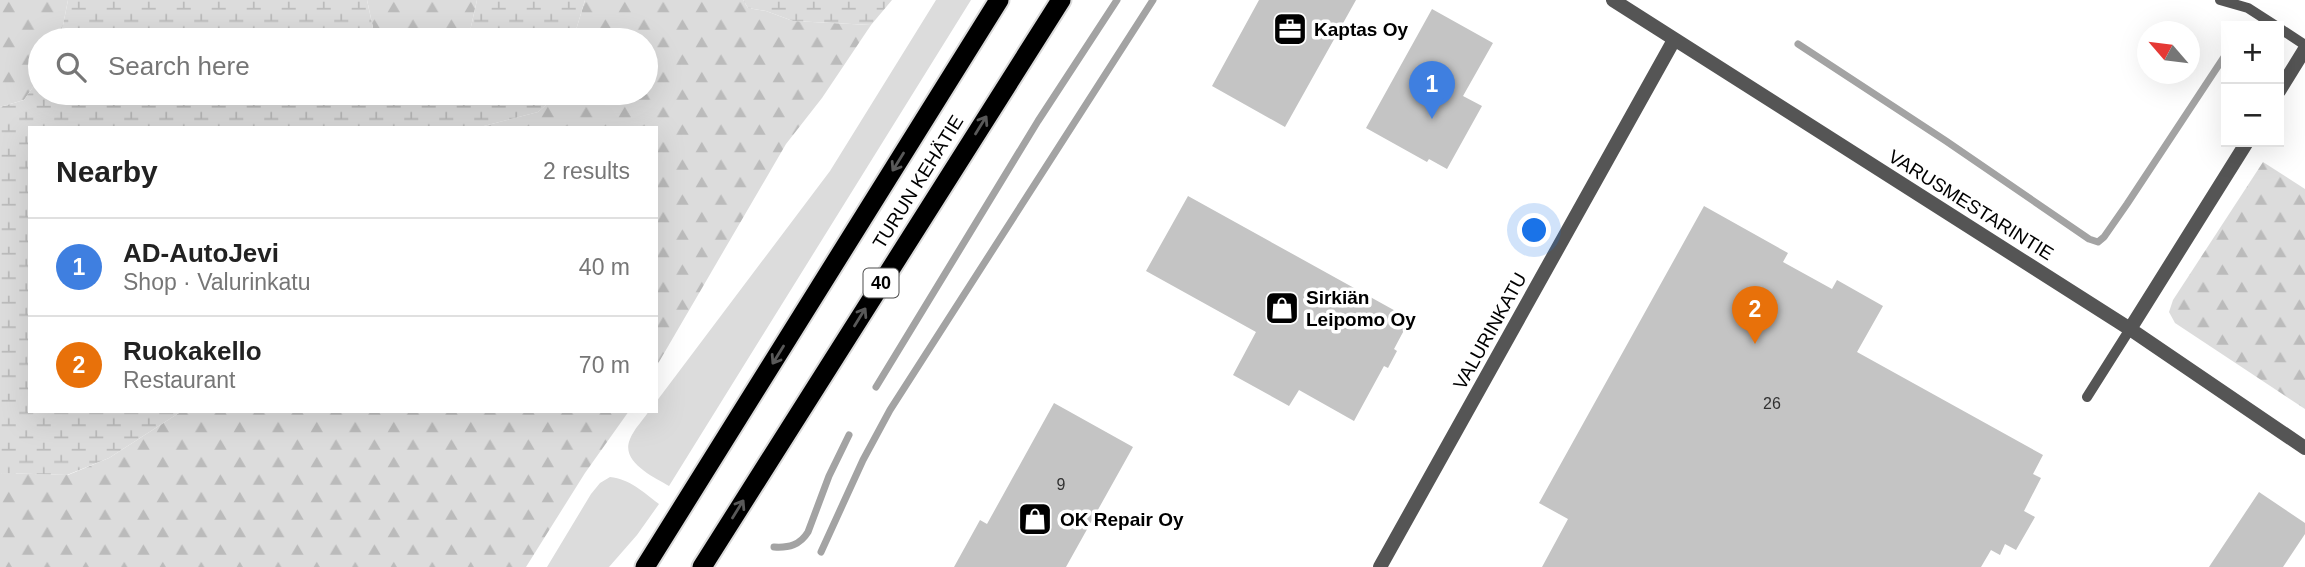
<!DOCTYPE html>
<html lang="en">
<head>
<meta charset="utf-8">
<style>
  :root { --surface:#fff; --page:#f2f2f2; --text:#222; --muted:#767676; --line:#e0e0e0; --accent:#000 }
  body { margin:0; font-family:Helvetica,sans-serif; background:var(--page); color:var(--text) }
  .controls { position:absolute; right:21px; top:21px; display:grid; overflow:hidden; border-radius:0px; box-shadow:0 7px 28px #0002 }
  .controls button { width:63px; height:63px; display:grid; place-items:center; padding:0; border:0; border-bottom:2px solid var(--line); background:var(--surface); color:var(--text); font:35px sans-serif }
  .compass { position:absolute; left:2137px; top:21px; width:63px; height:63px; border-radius:50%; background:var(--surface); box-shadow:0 7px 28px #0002; rotate:298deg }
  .you { position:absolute; left:1535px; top:231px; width:24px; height:24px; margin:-18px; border:5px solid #fff; border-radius:50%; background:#1a73e8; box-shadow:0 0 0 10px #1a73e833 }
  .badge { display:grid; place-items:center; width:46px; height:46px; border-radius:50%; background:var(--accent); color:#fff; font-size:23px; font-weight:700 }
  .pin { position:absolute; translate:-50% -58px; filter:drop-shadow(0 2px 4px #0008) }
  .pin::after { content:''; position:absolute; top:37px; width:24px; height:21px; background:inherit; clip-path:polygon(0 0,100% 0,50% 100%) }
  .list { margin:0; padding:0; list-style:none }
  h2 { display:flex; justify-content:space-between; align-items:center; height:91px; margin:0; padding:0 28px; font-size:30px }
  h2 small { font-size:23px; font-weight:400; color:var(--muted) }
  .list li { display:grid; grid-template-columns:46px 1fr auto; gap:21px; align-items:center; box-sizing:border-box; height:98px; padding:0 28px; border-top:2px solid var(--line) }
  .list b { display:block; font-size:26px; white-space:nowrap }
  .list p { margin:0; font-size:23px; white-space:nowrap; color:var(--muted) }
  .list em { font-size:23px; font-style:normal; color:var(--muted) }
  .icon { flex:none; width:38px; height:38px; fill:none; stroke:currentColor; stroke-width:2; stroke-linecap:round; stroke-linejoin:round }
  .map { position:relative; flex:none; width:2305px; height:567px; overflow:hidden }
  .search { position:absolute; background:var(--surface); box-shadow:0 7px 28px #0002; left:28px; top:28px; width:630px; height:77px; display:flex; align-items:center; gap:18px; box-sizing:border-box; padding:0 24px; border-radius:38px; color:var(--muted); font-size:26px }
  .panel { position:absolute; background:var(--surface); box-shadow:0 7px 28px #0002; left:28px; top:126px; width:630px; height:287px; border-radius:0px }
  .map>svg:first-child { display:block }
</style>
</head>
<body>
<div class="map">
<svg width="2305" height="567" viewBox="0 0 2305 567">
  <defs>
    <pattern id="forest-firs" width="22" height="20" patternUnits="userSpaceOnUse" patternTransform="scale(1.75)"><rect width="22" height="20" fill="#dcdcdc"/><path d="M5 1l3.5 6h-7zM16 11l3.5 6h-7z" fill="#bbb"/></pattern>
    <pattern id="wetland-marsh" width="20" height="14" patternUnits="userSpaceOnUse" patternTransform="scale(1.75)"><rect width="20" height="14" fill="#dcdcdc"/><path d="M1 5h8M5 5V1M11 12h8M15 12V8" fill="none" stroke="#bbb"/></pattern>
  </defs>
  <rect width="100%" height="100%" fill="#fff"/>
  <!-- green -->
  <path fill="#dcdcdc" d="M 936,0 L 971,0 L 669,486 C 654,477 620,462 630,439 C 634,429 643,420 649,411 L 656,411 L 656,402 L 830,171 Z
    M 610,477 C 630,479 643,492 659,504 L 637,535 L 609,567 L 547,567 L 591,494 L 600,483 Z"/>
  <!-- forest -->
  <path fill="url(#forest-firs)" d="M 0,0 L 68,0 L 60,40 L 40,40 L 40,77 L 24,100 L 0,107 Z
    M 367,0 L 477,0 L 468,40 L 378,40 L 375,37 Z
    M 585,0 L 743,0 L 748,8 L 766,11 L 793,21 L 871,25 L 822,98 L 786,144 L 656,367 L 656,128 L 476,128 L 538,112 L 546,105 L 549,93 L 646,93 L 646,40 L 573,40 Z
    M 2263,162 L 2305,189 L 2305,409 L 2175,323 L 2169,312 L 2173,300 Z
    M 182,411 L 629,411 L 585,473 L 526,567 L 0,567 L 0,473 L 68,475 L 109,458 Z"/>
  <!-- wetland -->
  <path fill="url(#wetland-marsh)" d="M 68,0 L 367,0 L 375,37 L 378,40 L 60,40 Z
    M 477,0 L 585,0 L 573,40 L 468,40 Z
    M 743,0 L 892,0 L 871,25 L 793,21 L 766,11 L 748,8 Z
    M 40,77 L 40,93 L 549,93 L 546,105 L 538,112 L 476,128 L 30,128 L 30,411 L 182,411 L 109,458 L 67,475 L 0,473 L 0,107 L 24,100 Z"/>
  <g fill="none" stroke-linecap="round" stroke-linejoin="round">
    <!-- stream -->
    <path stroke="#a3a3a3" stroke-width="7" d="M 1798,44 L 1946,141 L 2089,239 L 2098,242 L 2104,237 L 2127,204 L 2226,54
      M 876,387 L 1038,121 L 1117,0
      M 774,547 C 789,548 800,545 808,532 L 829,476 L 849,435
      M 821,552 L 863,460 L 890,410 L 1153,0"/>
  </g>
  <!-- building -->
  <path fill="#c4c4c4" d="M 1259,0 L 1356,0 L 1285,127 L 1212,86 Z
    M 1432,9 L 1493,43 L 1463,96 L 1482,106 L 1447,169 L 1429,159 L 1427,162 L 1366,128 Z
    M 1188,196 L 1410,319 L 1394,349 L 1397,351 L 1388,368 L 1384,366 L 1354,421 L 1299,390 L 1289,406 L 1233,375 L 1256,332 L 1146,271 Z
    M 1704,206 L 1788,253 L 1783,262 L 1832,289 L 1837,280 L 1883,306 L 1857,352 L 2043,455 L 2033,474 L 2041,478 L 2024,511 L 2035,517 L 2016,550 L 2005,544 L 2000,555 L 1991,550 L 1981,567 L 1542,567 L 1568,519 L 1539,503 Z
    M 1054,403 L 1133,447 L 1066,567 L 954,567 L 980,520 L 987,524 Z
    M 2259,492 L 2305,523 L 2305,534 L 2283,567 L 2209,567 Z"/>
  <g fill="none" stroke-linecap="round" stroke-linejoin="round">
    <!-- trunk casing -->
    <g stroke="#dbdbdb" stroke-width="23">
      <path id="trunk" d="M 645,567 L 999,0
        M 702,567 L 1061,0"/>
    </g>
    <!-- service -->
    <path stroke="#555" stroke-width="10" d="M 2220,0 L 2248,8 L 2276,26
      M 2279,28 L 2305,45
      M 2087,397 L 2130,329"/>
    <!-- minor -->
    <path stroke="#555" stroke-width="14" d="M 1613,0 L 2130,329 L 2305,448
      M 2279,91 L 2305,49
      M 2130,329 L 2247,142
      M 1380,567 L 1674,40"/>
    <!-- trunk -->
    <use href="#trunk" stroke="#000" stroke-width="19"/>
  </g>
  <!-- one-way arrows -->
  <defs><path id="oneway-shaft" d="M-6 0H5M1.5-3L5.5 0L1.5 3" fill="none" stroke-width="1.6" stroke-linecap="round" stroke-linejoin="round" transform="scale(1.75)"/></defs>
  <g stroke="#595959">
    <use href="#oneway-shaft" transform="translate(981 125) rotate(-58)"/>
    <use href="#oneway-shaft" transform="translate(898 162) rotate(122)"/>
    <use href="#oneway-shaft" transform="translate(860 317) rotate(-58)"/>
    <use href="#oneway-shaft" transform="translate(778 355) rotate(122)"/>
    <use href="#oneway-shaft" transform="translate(738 509) rotate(-58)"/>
  </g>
  <!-- icons -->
  <defs>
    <g id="office-square" transform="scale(1.75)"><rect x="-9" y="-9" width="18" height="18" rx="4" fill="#000" stroke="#fff"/><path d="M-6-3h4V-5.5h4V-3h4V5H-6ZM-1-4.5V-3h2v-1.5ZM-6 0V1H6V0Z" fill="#fff"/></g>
    <g id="shop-square" transform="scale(1.75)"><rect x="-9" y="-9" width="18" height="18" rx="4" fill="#000" stroke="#fff"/><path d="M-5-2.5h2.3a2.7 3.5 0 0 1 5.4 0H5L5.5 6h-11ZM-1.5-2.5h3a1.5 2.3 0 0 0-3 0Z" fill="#fff"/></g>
  </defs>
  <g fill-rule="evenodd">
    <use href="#office-square" x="1290" y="29"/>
    <use href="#shop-square" x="1282" y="308"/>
    <use href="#shop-square" x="1035" y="519"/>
  </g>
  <g text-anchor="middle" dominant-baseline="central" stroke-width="7" stroke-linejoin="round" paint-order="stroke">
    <!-- number labels -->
    <g font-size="16" fill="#313131">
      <text x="1772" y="403">26</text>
      <text x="1061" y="484">9</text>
    </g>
    <!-- shield labels -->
    <rect fill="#fff" stroke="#4c4c4c" stroke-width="2" x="863.5" y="268.5" width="35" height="29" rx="5"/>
    <g font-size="18" font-weight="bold" fill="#000">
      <text x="881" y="283">40</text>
    </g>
    <!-- poi labels -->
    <g font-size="19" font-weight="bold" fill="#000" stroke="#fff" text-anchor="start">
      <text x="1314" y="29">Kaptas Oy</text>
      <text x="1306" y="297">Sirkiän<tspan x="1306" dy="22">Leipomo Oy</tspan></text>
      <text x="1060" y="519">OK Repair Oy</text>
    </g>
    <!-- street labels -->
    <g font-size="19" fill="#000" stroke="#fff">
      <text transform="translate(918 182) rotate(-58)">TURUN KEHÄTIE</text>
      <text transform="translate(1971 205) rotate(32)">VARUSMESTARINTIE</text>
      <text transform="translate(1490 331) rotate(-61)">VALURINKATU</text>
    </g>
  </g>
</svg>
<div class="controls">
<button>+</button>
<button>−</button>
</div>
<svg class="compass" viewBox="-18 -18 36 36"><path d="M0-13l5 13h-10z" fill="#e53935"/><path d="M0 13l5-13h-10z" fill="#767676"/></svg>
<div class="you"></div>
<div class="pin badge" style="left:1432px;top:119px;background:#3f7fe0">1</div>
<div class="pin badge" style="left:1755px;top:344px;background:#e8710a">2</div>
<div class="search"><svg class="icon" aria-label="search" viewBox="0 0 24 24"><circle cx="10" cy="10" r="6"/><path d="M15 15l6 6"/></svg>Search here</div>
<section class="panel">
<h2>Nearby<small>2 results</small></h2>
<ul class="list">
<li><span class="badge" style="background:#3f7fe0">1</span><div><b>AD-AutoJevi</b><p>Shop · Valurinkatu</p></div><em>40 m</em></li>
<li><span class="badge" style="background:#e8710a">2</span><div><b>Ruokakello</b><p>Restaurant</p></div><em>70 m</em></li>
</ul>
</section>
</div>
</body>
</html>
